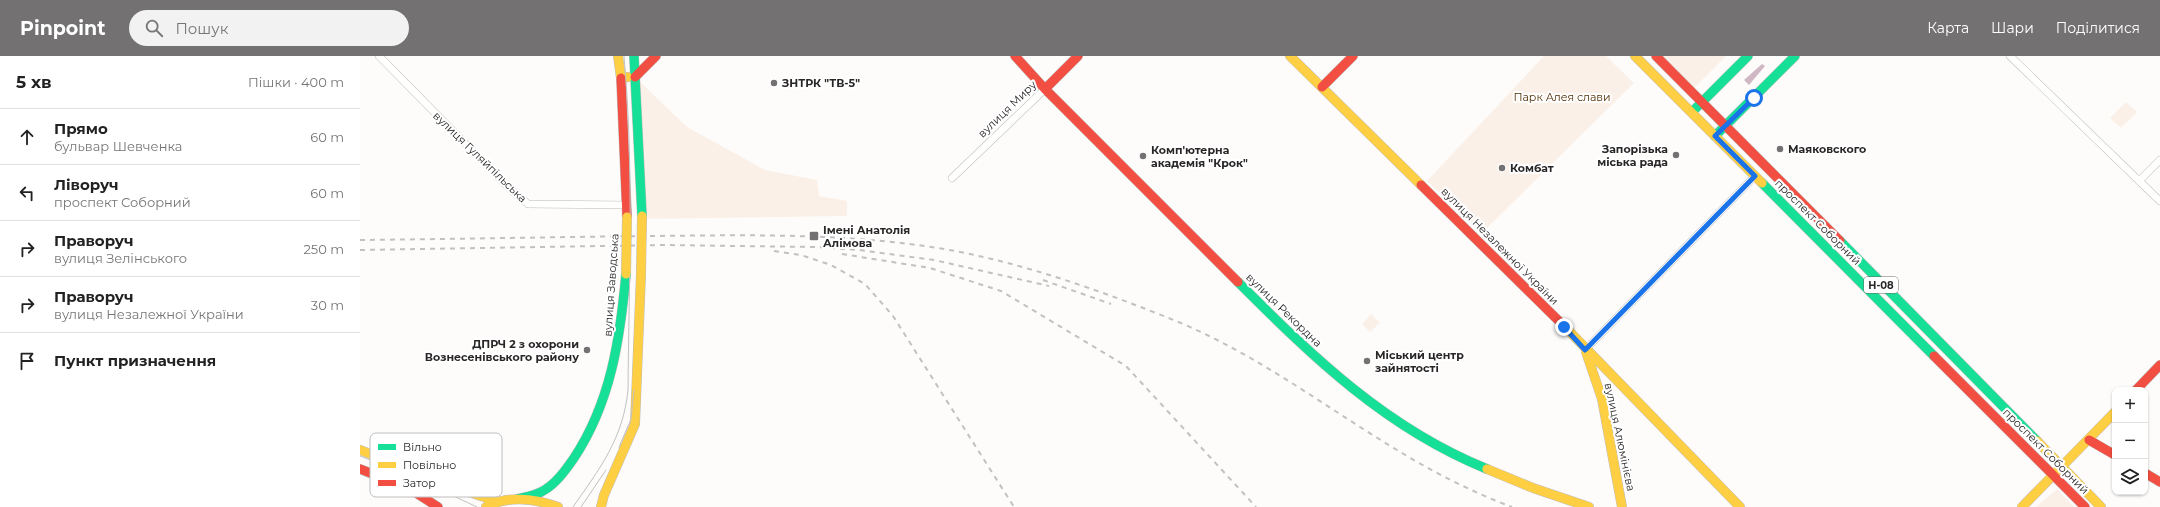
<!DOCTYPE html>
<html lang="uk">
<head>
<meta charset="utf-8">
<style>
  :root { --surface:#fff; --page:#f2f2f2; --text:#222; --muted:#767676; --line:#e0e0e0; --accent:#737171 }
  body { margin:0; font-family:Montserrat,sans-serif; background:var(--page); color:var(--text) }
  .controls { position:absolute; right:12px; bottom:12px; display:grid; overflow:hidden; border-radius:8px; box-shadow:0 1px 3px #0004 }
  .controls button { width:36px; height:36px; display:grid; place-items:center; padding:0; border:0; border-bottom:1px solid var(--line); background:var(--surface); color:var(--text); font:20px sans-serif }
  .stop { position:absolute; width:12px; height:12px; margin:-9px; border:3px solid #1a73e8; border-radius:50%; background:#fff }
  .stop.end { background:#1a73e8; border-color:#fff; box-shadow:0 1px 4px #0008 }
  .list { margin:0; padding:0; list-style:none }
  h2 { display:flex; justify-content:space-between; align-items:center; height:52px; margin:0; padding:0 16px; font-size:17px }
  h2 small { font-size:13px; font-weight:400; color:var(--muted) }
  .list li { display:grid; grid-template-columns:26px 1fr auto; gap:12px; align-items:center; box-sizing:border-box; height:56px; padding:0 16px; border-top:1px solid var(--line) }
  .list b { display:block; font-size:15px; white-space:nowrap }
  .list p { margin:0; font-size:13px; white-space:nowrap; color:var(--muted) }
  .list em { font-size:13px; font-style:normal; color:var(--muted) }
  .icon { flex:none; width:22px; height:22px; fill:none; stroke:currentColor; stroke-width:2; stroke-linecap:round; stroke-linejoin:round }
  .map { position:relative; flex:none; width:1800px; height:451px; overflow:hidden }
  header { display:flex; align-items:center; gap:24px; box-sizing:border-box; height:56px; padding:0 20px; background:var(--accent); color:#fff }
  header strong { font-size:19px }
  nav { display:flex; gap:22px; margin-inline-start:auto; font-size:14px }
  .search { width:280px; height:36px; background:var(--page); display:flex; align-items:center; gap:10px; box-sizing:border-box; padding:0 14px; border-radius:22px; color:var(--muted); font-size:15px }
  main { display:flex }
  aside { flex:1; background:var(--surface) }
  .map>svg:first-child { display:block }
</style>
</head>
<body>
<header>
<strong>Pinpoint</strong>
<div class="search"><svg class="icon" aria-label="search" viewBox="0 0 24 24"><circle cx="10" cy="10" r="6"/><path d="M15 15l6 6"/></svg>Пошук</div>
<nav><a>Карта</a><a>Шари</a><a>Поділитися</a></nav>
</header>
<main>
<aside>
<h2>5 хв<small>Пішки · 400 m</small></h2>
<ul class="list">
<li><svg class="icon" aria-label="ahead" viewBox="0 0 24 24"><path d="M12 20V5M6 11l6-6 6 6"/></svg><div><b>Прямо</b><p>бульвар Шевченка</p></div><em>60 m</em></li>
<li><svg class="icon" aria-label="left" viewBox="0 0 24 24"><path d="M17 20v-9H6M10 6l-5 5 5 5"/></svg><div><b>Ліворуч</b><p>проспект Соборний</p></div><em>60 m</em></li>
<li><svg class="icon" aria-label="right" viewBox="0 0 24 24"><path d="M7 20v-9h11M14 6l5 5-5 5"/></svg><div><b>Праворуч</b><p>вулиця Зелінського</p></div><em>250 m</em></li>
<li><svg class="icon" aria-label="right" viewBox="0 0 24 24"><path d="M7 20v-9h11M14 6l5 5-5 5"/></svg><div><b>Праворуч</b><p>вулиця Незалежної України</p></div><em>30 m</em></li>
<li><svg class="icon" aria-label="arrive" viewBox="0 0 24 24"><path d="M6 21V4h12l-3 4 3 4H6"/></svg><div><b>Пункт призначення</b></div></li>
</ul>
</aside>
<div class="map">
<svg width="1800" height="451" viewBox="0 0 1800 451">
  <rect width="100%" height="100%" fill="#fdfcfb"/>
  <!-- green -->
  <path fill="#fbf0e7" d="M 1184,0 L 1246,0 L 1274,27 L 1122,177 L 1067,125 Z
    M 1301,0 L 1366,0 L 1334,32 Z
    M 275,21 L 327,71 L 405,114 L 457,124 L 459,140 L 487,145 L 487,160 L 282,163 Z
    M 1766,46 L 1777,56 L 1761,72 L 1750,62 Z
    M 1011,258 L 1020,267 L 1010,276 L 1002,268 Z
    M 1697,433 L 1714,451 L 1676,451 L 1677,450 Z"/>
  <!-- water -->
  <path fill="#cfb8c4" d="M 1402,8 L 1405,10 L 1389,29 L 1384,24 Z"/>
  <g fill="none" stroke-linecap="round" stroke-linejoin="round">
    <!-- street casing -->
    <g stroke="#bdbcbb" stroke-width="8">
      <path id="street" d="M 19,0 L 149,132 L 168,148 L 267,149
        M 1650,0 L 1800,145
        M 592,122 L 685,33
        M 1779,125 L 1800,104
        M 1225,294 L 1395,120"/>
    </g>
    <!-- fast casing -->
    <g stroke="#bdbcbb" stroke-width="10">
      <path id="fast" d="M 274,0 L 282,160
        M 1332,56 L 1388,0
        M 1355,80 L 1435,0
        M 1402,127 L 1574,300
        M 1480,185 L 1677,385
        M 878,226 C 954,302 1026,372 1127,413
        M 157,443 C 165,441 173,440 181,436 C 195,429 205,415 214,402 C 251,346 260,283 266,218"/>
    </g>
    <!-- slow casing -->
    <g stroke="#bdbcbb" stroke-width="10">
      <path id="slow" d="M 258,0 L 261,22 L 268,21
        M 930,0 L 1061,129
        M 1275,0 L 1402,127
        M 1207,273 L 1380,451
        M 1226,296 L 1242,343 L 1262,451
        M 1677,385 L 1741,451
        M 0,394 L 94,431 L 136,445
        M 1127,413 L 1173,432 L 1229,451
        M 126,451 C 149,439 174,442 198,451
        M 241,451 L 244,439 L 275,368 L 281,218
        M 1662,451 L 1755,356"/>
    </g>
    <!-- jam casing -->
    <g stroke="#bdbcbb" stroke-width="10">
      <path id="jam" d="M 655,0 L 685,33 L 878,226
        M 1296,0 L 1480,185
        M 275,21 L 296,0
        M 261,22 L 267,161
        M 962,31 L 993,0
        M 685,33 L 718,0
        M 1061,129 L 1207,273
        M 1574,300 L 1725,451
        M 1776,334 L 1800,309
        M 1729,384 L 1755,399
        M 0,413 L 50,433 L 78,451
        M 1785,417 L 1800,426"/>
    </g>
    <!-- street -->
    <use href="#street" stroke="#fffffe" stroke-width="7"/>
    <!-- fast -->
    <use href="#fast" stroke="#16e098" stroke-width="9"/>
    <!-- slow -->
    <use href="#slow" stroke="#ffcf43" stroke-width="9"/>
    <!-- jam -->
    <use href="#jam" stroke="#f24e42" stroke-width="9"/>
    <!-- tram -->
    <path stroke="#c2c1c1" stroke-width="1" d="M 259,391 L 271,363 L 274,334
      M 0,400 L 55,422 L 117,451
      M 213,451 C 240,412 263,383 268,334 C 269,223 274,111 264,0
      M 221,451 L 246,414"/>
    <!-- rail -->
    <path stroke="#c2c1c1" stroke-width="2" stroke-dasharray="5 5" stroke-linecap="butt" d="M 0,184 C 97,183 195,181 292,180 C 388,179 483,177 578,192 C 658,205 742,235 816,265 C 896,298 964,350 1037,394 C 1073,416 1112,436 1152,451
      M 0,194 L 303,189 L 456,191 L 499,194 L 574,204 L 689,230
      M 414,195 L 441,199 L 471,209 L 505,228 L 533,260 L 654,451
      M 482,198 L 570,212 L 641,235 L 766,310 L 896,451
      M 683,224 L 751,248"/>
    <!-- slow-bridge casing -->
    <g stroke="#bdbcbb" stroke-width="10" stroke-linecap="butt">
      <path id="slow-bridge" d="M 266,218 L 267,161
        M 281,218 L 282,160"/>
    </g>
    <!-- slow-bridge -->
    <use href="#slow-bridge" stroke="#ffcf43" stroke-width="9"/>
  </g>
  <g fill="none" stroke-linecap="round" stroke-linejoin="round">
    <!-- route -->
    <path stroke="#1a73e8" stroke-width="5" d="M 1204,271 L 1225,294 L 1395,120 L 1355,80 L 1394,42"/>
  </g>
  <!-- markers -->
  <g fill="#737171" stroke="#fff" stroke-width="1.5">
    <circle cx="414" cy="27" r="4"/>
    <circle cx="1420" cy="93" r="4"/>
    <circle cx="1316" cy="99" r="4"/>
    <circle cx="783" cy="100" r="4"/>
    <circle cx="1142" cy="112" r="4"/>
    <rect x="449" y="175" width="10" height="10" rx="2"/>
    <circle cx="227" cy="294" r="4"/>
    <circle cx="1007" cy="305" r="4"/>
  </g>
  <g text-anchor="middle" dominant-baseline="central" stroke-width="4" stroke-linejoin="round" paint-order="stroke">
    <!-- shield labels -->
    <rect fill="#fff" stroke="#696767" stroke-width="1" x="1504" y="221" width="34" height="16" rx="3"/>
    <g font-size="10" font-weight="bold" fill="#292626">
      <text x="1521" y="229">Н-08</text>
    </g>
    <!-- poi labels -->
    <g font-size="11" font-weight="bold" fill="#292626" stroke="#fff" text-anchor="start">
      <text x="422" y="27">ЗНТРК "ТВ-5"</text>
      <text x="1308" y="93" text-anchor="end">Запорізька<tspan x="1308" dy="13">міська рада</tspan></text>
      <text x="1428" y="93">Маяковского</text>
      <text x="791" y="94">Комп'ютерна<tspan x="791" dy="13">академія "Крок"</tspan></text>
      <text x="1150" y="112">Комбат</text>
      <text x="463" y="174">Імені Анатолія<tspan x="463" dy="13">Алімова</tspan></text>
      <text x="219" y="288" text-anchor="end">ДПРЧ 2 з охорони<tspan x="219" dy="13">Вознесенівського району</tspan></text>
      <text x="1015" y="299">Міський центр<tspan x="1015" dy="13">зайнятості</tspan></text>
    </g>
    <!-- park labels -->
    <g font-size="11" fill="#512e03" stroke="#fff">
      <text x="1202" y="41">Парк Алея слави</text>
    </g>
    <!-- street labels -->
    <g font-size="11" fill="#292626" stroke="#fff">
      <text transform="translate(647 53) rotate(-44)">вулиця Миру</text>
      <text transform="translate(120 101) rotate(44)">вулиця Гуляйпільська</text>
      <text transform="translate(1458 166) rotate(45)">проспект Соборний</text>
      <text transform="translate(1140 190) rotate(45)">вулиця Незалежної України</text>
      <text transform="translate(251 229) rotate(-86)">вулиця Заводська</text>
      <text transform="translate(924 254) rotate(44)">вулиця Рекордна</text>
      <text transform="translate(1260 381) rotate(78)">вулиця Алюмінієва</text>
      <text transform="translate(1686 395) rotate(45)">проспект Соборний</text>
    </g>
  </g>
  <!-- legend -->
  <rect x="10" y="377" width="132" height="64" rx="6" fill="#fff" stroke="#bfbebe" stroke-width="1"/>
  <rect x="18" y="388" width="18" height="6" fill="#16e098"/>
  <rect x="18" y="406" width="18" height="6" fill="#ffcf43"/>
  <rect x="18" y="424" width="18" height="6" fill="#f24e42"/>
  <g font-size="11" fill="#292626">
    <text x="43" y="395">Вільно</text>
    <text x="43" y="413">Повільно</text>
    <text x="43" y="431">Затор</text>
  </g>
</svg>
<div class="controls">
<button>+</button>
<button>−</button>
<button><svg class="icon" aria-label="layers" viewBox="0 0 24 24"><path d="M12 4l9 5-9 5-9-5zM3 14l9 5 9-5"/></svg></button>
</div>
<div class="stop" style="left:1394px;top:42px"></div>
<div class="stop end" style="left:1204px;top:271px"></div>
</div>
</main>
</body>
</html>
